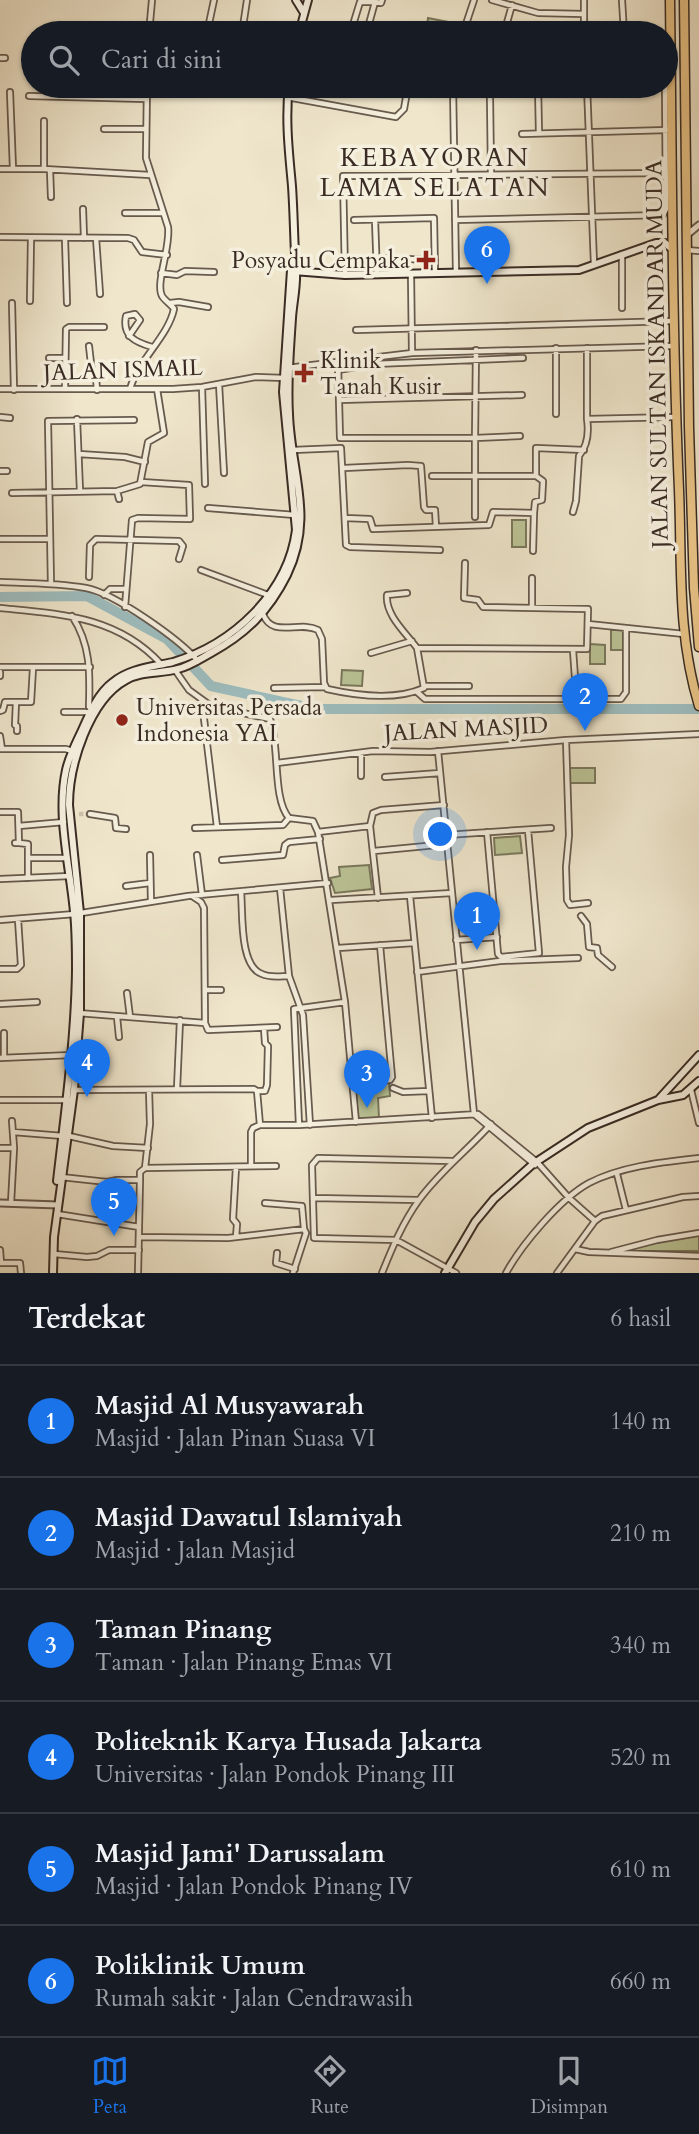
<!DOCTYPE html>
<html lang="id">
<head>
<meta charset="utf-8">
<style>
  :root { --surface:#171b24; --page:#20242c; --text:#f1f3f6; --muted:#9ea1a6; --line:#363941; --accent:#1a73e8 }
  body { margin:0; font-family:Cardo,serif; background:var(--page); color:var(--text) }
  .you { position:absolute; left:441px; top:835px; width:24px; height:24px; margin:-18px; border:5px solid #fff; border-radius:50%; background:#1a73e8; box-shadow:0 0 0 10px #1a73e833 }
  .badge { display:grid; place-items:center; width:46px; height:46px; border-radius:50%; background:var(--accent); color:#fff; font-size:23px; font-weight:700 }
  .pin { position:absolute; translate:-50% -58px; filter:drop-shadow(0 2px 4px #0008) }
  .pin::after { content:''; position:absolute; top:37px; width:24px; height:21px; background:inherit; clip-path:polygon(0 0,100% 0,50% 100%) }
  .list { margin:0; padding:0; list-style:none }
  h2 { display:flex; justify-content:space-between; align-items:center; height:91px; margin:0; padding:0 28px; font-size:30px }
  h2 small { font-size:23px; font-weight:400; color:var(--muted) }
  .list li { display:grid; grid-template-columns:46px 1fr auto; gap:21px; align-items:center; box-sizing:border-box; height:112px; padding:0 28px; border-top:2px solid var(--line) }
  .list b { display:block; font-size:26px; white-space:nowrap }
  .list p { margin:0; font-size:23px; white-space:nowrap; color:var(--muted) }
  .list em { font-size:23px; font-style:normal; color:var(--muted) }
  .icon { flex:none; width:38px; height:38px; fill:none; stroke:currentColor; stroke-width:2; stroke-linecap:round; stroke-linejoin:round }
  .map { position:relative; flex:none; width:699px; height:1273px; overflow:hidden }
  .search { position:absolute; background:var(--surface); box-shadow:0 2px 5px #0004; left:21px; right:21px; top:21px; height:77px; display:flex; align-items:center; gap:18px; box-sizing:border-box; padding:0 24px; border-radius:38px; color:var(--muted); font-size:26px }
  .sheet { height:763px; background:var(--surface) }
  nav { display:flex; justify-content:space-around; align-items:center; box-sizing:border-box; height:98px; border-top:2px solid var(--line); background:var(--surface); font-size:19px; color:var(--muted) }
  nav a { display:grid; justify-items:center; gap:4px }
  nav .on { color:var(--accent) }
  .map>svg:first-child { display:block }
</style>
</head>
<body>
<div class="map">
<svg width="699" height="1273" viewBox="0 0 699 1273">
  <rect width="100%" height="100%" fill="#efe6cc"/>
  <filter id="stains"><feTurbulence type="fractalNoise" baseFrequency=".00286" numOctaves="4"/><feColorMatrix values="0 0 0 0 .2 0 0 0 0 .09 0 0 0 0 .02 0 0 0 .5 -.17"/></filter>
  <radialGradient id="worn" r=".72"><stop offset=".6" stop-color="#630" stop-opacity="0"/><stop offset="1" stop-color="#630" stop-opacity=".3"/></radialGradient>
  <!-- green -->
  <path fill="#bbc496" stroke="#7a785d" stroke-width="2" d="M 428,18 L 464,25 L 461,33 L 426,33 Z
    M 512,520 L 526,520 L 526,547 L 512,547 Z
    M 611,630 L 625,630 L 625,650 L 611,650 Z
    M 590,644 L 605,645 L 605,664 L 590,664 Z
    M 342,670 L 363,671 L 362,686 L 341,685 Z
    M 570,768 L 595,768 L 595,783 L 570,783 Z
    M 520,836 L 522,853 L 495,855 L 494,838 Z
    M 369,865 L 372,889 L 335,893 L 330,878 L 340,876 L 339,867 Z
    M 389,1082 L 390,1096 L 378,1098 L 379,1118 L 357,1119 L 355,1085 Z
    M 699,1234 L 699,1251 L 617,1251 Z"/>
  <g fill="none" stroke-linecap="round" stroke-linejoin="round">
    <!-- river -->
    <path stroke="#9dbdbf" stroke-width="10" d="M 0,597 L 87,596 L 167,639 L 211,686 L 315,709 L 699,709"/>
    <!-- minor-tunnel -->
    <path stroke="#cbc1aa" stroke-width="4.5" stroke-dasharray="4.5 2" stroke-linecap="butt" d="M 79,814 L 90,814"/>
    <!-- minor casing -->
    <g stroke="#675a4e" stroke-width="8">
      <path id="minor" d="M 492,0 L 538,13 L 584,14
        M 584,0 L 584,33
        M 622,0 L 624,33
        M 110,26 L 150,28
        M 341,26 L 375,33
        M 352,28 L 360,2 L 375,2
        M 367,31 L 375,2 L 381,3 L 382,0
        M 149,33 L 152,0
        M 207,33 L 214,0
        M 242,33 L 247,0
        M 463,33 L 474,0
        M 504,33 L 512,5
        M 0,58 L 5,58
        M 453,86 L 456,273
        M 538,86 L 539,133
        M 587,86 L 594,264
        M 538,91 L 665,87
        M 10,92 L 13,169
        M 29,96 L 146,99
        M 287,97 L 396,117 L 404,109 L 408,86
        M 490,97 L 491,174
        M 44,121 L 44,169
        M 104,129 L 145,129
        M 522,134 L 668,130
        M 0,169 L 44,169 L 150,175
        M 50,170 L 51,197
        M 83,209 L 84,238
        M 125,213 L 163,213
        M 354,220 L 434,218 L 435,273
        M 375,220 L 377,275
        M 455,220 L 663,215 L 666,209 L 665,86
        M 0,237 L 128,238 L 134,240 L 142,252 L 167,255
        M 96,238 L 100,294
        M 65,239 L 67,303
        M 686,250 L 699,251
        M 376,258 L 435,260
        M 161,273 L 177,275 L 185,271 L 214,272
        M 411,274 L 412,353
        M 345,275 L 343,176 L 666,173
        M 30,301 L 31,238
        M 12,303 L 14,390
        M 170,303 L 179,302 L 208,307
        M 622,308 L 622,254
        M 356,330 L 673,321
        M 129,336 L 140,320 L 135,314 L 126,316 C 122,336 135,342 152,347
        M 89,346 L 92,372 L 96,378 L 97,390
        M 587,348 L 587,419 L 676,417
        M 476,350 L 475,438 L 520,436
        M 49,358 L 65,358
        M 338,363 L 340,438 L 475,438 L 475,476 L 536,476
        M 287,368 L 412,353 L 673,346
        M 338,370 L 374,364 L 523,358
        M 219,384 L 224,473
        M 202,387 L 205,484
        M 0,389 L 173,389 L 202,387 L 256,377 L 285,378
        M 65,389 L 66,329 L 69,327 L 104,327
        M 130,389 C 138,360 168,337 174,309 C 171,304 165,301 162,296 C 155,283 171,247 168,227 L 146,158 L 147,86
        M 339,400 L 522,395
        M 556,414 L 556,348
        M 0,417 L 10,418
        M 77,419 L 80,491
        M 293,450 L 341,448 L 346,545 L 350,547 L 440,550
        M 79,454 L 125,457 L 145,462
        M 344,468 L 408,465 L 421,466 L 424,507 L 426,510 L 435,510 L 436,527
        M 0,471 L 7,471
        M 432,476 L 475,476 L 475,517
        M 117,491 L 140,484 L 148,442 L 164,433 L 157,389
        M 12,493 L 117,491 L 119,499
        M 208,508 L 295,515
        M 573,512 L 576,501 L 579,456 C 588,445 589,432 587,419
        M 345,518 L 370,519 L 373,529 L 489,525 L 493,512 L 534,513 L 535,502 L 542,500 L 543,481 L 536,476 L 536,448 L 584,450
        M 0,539 L 49,539
        M 533,551 L 534,513
        M 201,570 L 268,595
        M 89,577 L 90,545 L 96,539 L 179,541 L 183,546 L 179,559
        M 532,578 L 532,608
        M 0,582 C 28,583 58,583 86,588 C 114,593 179,639 198,661
        M 51,584 L 48,421 L 134,420
        M 407,593 L 387,595 C 385,615 406,633 417,648
        M 104,595 L 110,589 L 126,589
        M 125,607 L 132,520 L 138,518 L 190,519 L 189,485 L 141,482
        M 0,608 C 60,614 117,616 161,664
        M 263,614 C 272,639 300,620 318,630 L 322,639 L 324,683 L 327,689 C 358,696 395,701 424,688 L 417,648 L 587,649 L 588,609 L 483,607 L 478,600 L 464,598 L 465,563
        M 72,616 C 91,645 90,673 89,707 L 92,709
        M 588,624 L 684,634
        M 573,650 L 575,678
        M 371,653 L 412,641
        M 0,667 L 90,667
        M 175,670 L 189,690 L 211,706 L 270,719 C 280,745 272,799 289,818 L 313,821 L 318,832 L 345,1002 L 356,1122
        M 0,672 L 0,676
        M 425,686 L 469,686
        M 274,688 L 325,687
        M 416,691 L 425,699 L 621,699 L 626,692 L 626,628
        M 16,702 L 15,725 L 17,726 L 17,731
        M 202,702 L 217,827
        M 0,711 L 3,710 L 5,702 L 31,702 L 33,668
        M 64,712 L 90,712
        M 0,736 L 2,749
        M 566,740 L 569,835 L 566,867 L 567,900 L 570,905 L 588,903
        M 0,749 L 66,749 L 72,751
        M 438,751 L 474,1114
        M 361,754 L 361,776
        M 277,763 L 373,751 L 430,752 L 566,740 L 699,734
        M 385,777 L 440,773
        M 0,812 L 18,812 L 19,843 L 15,843
        M 90,814 L 115,818 L 116,828 L 126,829
        M 19,826 L 64,822
        M 195,828 L 283,825 L 289,818
        M 318,832 L 370,826
        M 487,832 L 498,954 L 501,957 L 539,953 L 528,830
        M 446,835 L 551,828
        M 19,843 L 28,844 L 28,878
        M 374,851 L 447,844
        M 150,855 L 151,902
        M 197,855 L 202,895
        M 28,858 L 67,858
        M 222,860 L 283,855 L 285,845 L 289,842 L 320,839
        M 0,879 L 70,876
        M 126,886 L 150,883
        M 280,888 L 289,976 L 303,1015 L 310,1125
        M 241,892 C 243,913 239,966 262,974 C 270,978 281,976 289,976
        M 192,896 L 201,902 L 204,908 L 205,1023
        M 410,896 L 432,1118
        M 378,898 L 370,826 L 373,813 L 381,810 L 444,805
        M 331,900 L 452,893
        M 581,916 L 587,924 L 589,947 L 597,948 L 598,955 L 612,967
        M 0,920 L 75,914 L 188,896 L 328,883
        M 456,940 L 497,937
        M 338,948 L 414,943
        M 0,969 L 17,969 L 21,965 L 18,919
        M 417,972 L 500,961 L 578,958
        M 205,990 L 221,990
        M 127,993 L 130,1017
        M 0,1004 L 37,1002
        M 78,1013 L 205,1023 L 208,1030 L 277,1027
        M 117,1017 L 119,1037
        M 0,1058 L 72,1055
        M 4,1058 L 4,1033
        M 353,1083 L 390,1080 L 392,1077 L 380,945
        M 393,1088 L 403,1092 L 429,1091
        M 177,1089 L 180,1020
        M 74,1090 L 254,1089 L 257,1091
        M 691,1090 L 699,1123
        M 257,1091 L 265,1091 L 267,1085 L 268,1046 L 265,1043 L 264,1028
        M 257,1091 L 260,1125
        M 0,1100 L 69,1100
        M 475,1115 L 535,1165
        M 299,1125 L 294,1009 L 345,1002
        M 13,1132 L 63,1136
        M 69,1136 L 113,1146 L 148,1148
        M 0,1148 L 14,1148
        M 452,1161 L 318,1158 L 312,1165 L 314,1238 L 396,1240 L 456,1273
        M 251,1166 L 251,1132 L 253,1128 L 260,1125 L 299,1125 L 478,1114 L 537,1162 L 569,1198 L 595,1221
        M 236,1167 L 233,1219 L 237,1224 L 236,1237
        M 145,1168 L 276,1166
        M 617,1174 L 626,1210
        M 61,1177 L 107,1182 L 117,1180 L 140,1180
        M 314,1198 L 418,1200
        M 11,1203 L 14,1148 L 12,1121
        M 265,1203 L 302,1206 L 304,1229
        M 57,1214 L 139,1227
        M 139,1237 L 228,1238 L 304,1229 L 306,1233 L 293,1273
        M 575,1249 L 589,1252 L 699,1256
        M 0,1250 L 1,1263
        M 611,1252 L 657,1240 L 699,1233
        M 277,1253 L 276,1263 L 295,1269
        M 54,1254 L 87,1257 L 97,1256 L 109,1250 L 139,1250
        M 0,1263 L 20,1263 L 21,1273
        M 138,1273 L 140,1180 L 140,1172 L 145,1168 L 150,1124 L 149,1090
        M 382,1273 C 392,1248 403,1222 419,1200 C 440,1171 468,1150 491,1124
        M 506,1273 C 522,1244 560,1199 589,1183 C 622,1166 663,1162 699,1158
        M 557,1273 L 595,1221 L 602,1216 L 683,1197 L 699,1196"/>
    </g>
    <!-- tertiary casing -->
    <g stroke="#675a4e" stroke-width="9">
      <path id="tertiary" d="M 688,234 L 699,225
        M 0,1203 L 58,1205"/>
    </g>
    <!-- secondary casing -->
    <g stroke="#3a2c24" stroke-width="10">
      <path id="secondary" d="M 296,0 L 304,13
        M 299,33 L 308,0
        M 293,271 L 345,275 L 579,270 L 656,243 L 665,243 L 673,250
        M 658,1100 L 699,1055
        M 57,1181 C 65,1111 75,1041 76,970 C 76,951 76,931 74,912 C 70,867 56,815 66,770 C 69,756 76,743 82,730 C 89,714 98,693 113,682 C 130,668 152,667 173,662 C 233,644 288,593 296,530 L 283,392 L 291,270 L 294,264
        M 53,1273 L 54,1237 L 74,1090 L 80,1013 L 80,913 L 69,805 C 69,766 89,700 126,680 C 142,671 160,674 178,669 C 190,666 200,659 211,653 C 246,634 269,611 287,575 C 315,517 291,473 289,414 C 287,382 290,350 292,318 C 293,303 297,286 296,271 C 294,243 294,215 292,186 C 289,153 285,119 289,86
        M 445,1273 L 475,1222 L 494,1199 L 533,1164 L 588,1128 L 658,1100 L 683,1095 L 699,1081"/>
    </g>
    <!-- trunk casing -->
    <g stroke="#3a2c24" stroke-width="11">
      <path id="trunk" d="M 670,0 C 672,163 672,327 679,490 C 682,564 677,634 699,706
        M 684,0 L 689,427 L 694,588 L 699,647"/>
    </g>
    <!-- minor -->
    <use href="#minor" stroke="#f5efde" stroke-width="4.5"/>
    <!-- tertiary -->
    <use href="#tertiary" stroke="#f5efde" stroke-width="5"/>
    <!-- secondary -->
    <use href="#secondary" stroke="#f5efde" stroke-width="6"/>
    <!-- trunk -->
    <use href="#trunk" stroke="#e8c386" stroke-width="8"/>
  </g>
  <!-- markers -->
  <g fill="#8f2418" stroke="#f5efde" stroke-width="2.5">
    <path d="M422.5 249.5h7v7h7v7h-7v7h-7v-7h-7v-7h7z"/>
    <path d="M300.5 362.5h7v7h7v7h-7v7h-7v-7h-7v-7h7z"/>
    <circle cx="122" cy="720" r="7"/>
  </g>
  <g text-anchor="middle" dominant-baseline="central" stroke-width="7" stroke-linejoin="round" paint-order="stroke">
    <!-- poi labels -->
    <g font-size="23" fill="#3a2c24" stroke="#f5efde" text-anchor="start">
      <text x="410" y="260" text-anchor="end">Posyadu Cempaka</text>
      <text x="320" y="360">Klinik<tspan x="320" dy="26">Tanah Kusir</tspan></text>
      <text x="136" y="707">Universitas Persada<tspan x="136" dy="26">Indonesia YAI</tspan></text>
    </g>
    <!-- street labels -->
    <g font-size="23" fill="#3a2c24" stroke="#f5efde">
      <text transform="translate(657 354) rotate(-91)">JALAN SULTAN ISKANDAR MUDA</text>
      <text transform="translate(123 370) rotate(-2)">JALAN ISMAIL</text>
      <text transform="translate(466 729) rotate(-3)">JALAN MASJID</text>
    </g>
    <!-- quarter labels -->
    <g font-size="26" letter-spacing="2" fill="#3a2c24" stroke="#f5efde">
      <text x="435" y="157">KEBAYORAN<tspan x="435" dy="30">LAMA SELATAN</tspan></text>
    </g>
  </g>
  <rect width="100%" height="100%" filter="url(#stains)"/>
  <rect width="100%" height="100%" fill="url(#worn)"/>
</svg>
<div class="you"></div>
<div class="pin badge" style="left:477px;top:950px">1</div>
<div class="pin badge" style="left:585px;top:731px">2</div>
<div class="pin badge" style="left:367px;top:1108px">3</div>
<div class="pin badge" style="left:87px;top:1097px">4</div>
<div class="pin badge" style="left:114px;top:1236px">5</div>
<div class="pin badge" style="left:487px;top:284px">6</div>
<div class="search"><svg class="icon" aria-label="search" viewBox="0 0 24 24"><circle cx="10" cy="10" r="6"/><path d="M15 15l6 6"/></svg>Cari di sini</div>
</div>
<section class="sheet">
<h2>Terdekat<small>6 hasil</small></h2>
<ul class="list">
<li><span class="badge">1</span><div><b>Masjid Al Musyawarah</b><p>Masjid · Jalan Pinan Suasa VI</p></div><em>140 m</em></li>
<li><span class="badge">2</span><div><b>Masjid Dawatul Islamiyah</b><p>Masjid · Jalan Masjid</p></div><em>210 m</em></li>
<li><span class="badge">3</span><div><b>Taman Pinang</b><p>Taman · Jalan Pinang Emas VI</p></div><em>340 m</em></li>
<li><span class="badge">4</span><div><b>Politeknik Karya Husada Jakarta</b><p>Universitas · Jalan Pondok Pinang III</p></div><em>520 m</em></li>
<li><span class="badge">5</span><div><b>Masjid Jami' Darussalam</b><p>Masjid · Jalan Pondok Pinang IV</p></div><em>610 m</em></li>
<li><span class="badge">6</span><div><b>Poliklinik Umum</b><p>Rumah sakit · Jalan Cendrawasih</p></div><em>660 m</em></li>
</ul>
</section>
<nav>
<a class="on"><svg class="icon" aria-label="map" viewBox="0 0 24 24"><path d="M3 6l6-2 6 2 6-2v14l-6 2-6-2-6 2zM9 4v14M15 6v14"/></svg>Peta</a>
<a><svg class="icon" aria-label="directions" viewBox="0 0 24 24"><path d="M12 3l9 9-9 9-9-9zM9 14v-3h6M13 9l2 2-2 2"/></svg>Rute</a>
<a><svg class="icon" aria-label="saved" viewBox="0 0 24 24"><path d="M7 4h10v16l-5-4-5 4z"/></svg>Disimpan</a>
</nav>
</body>
</html>
